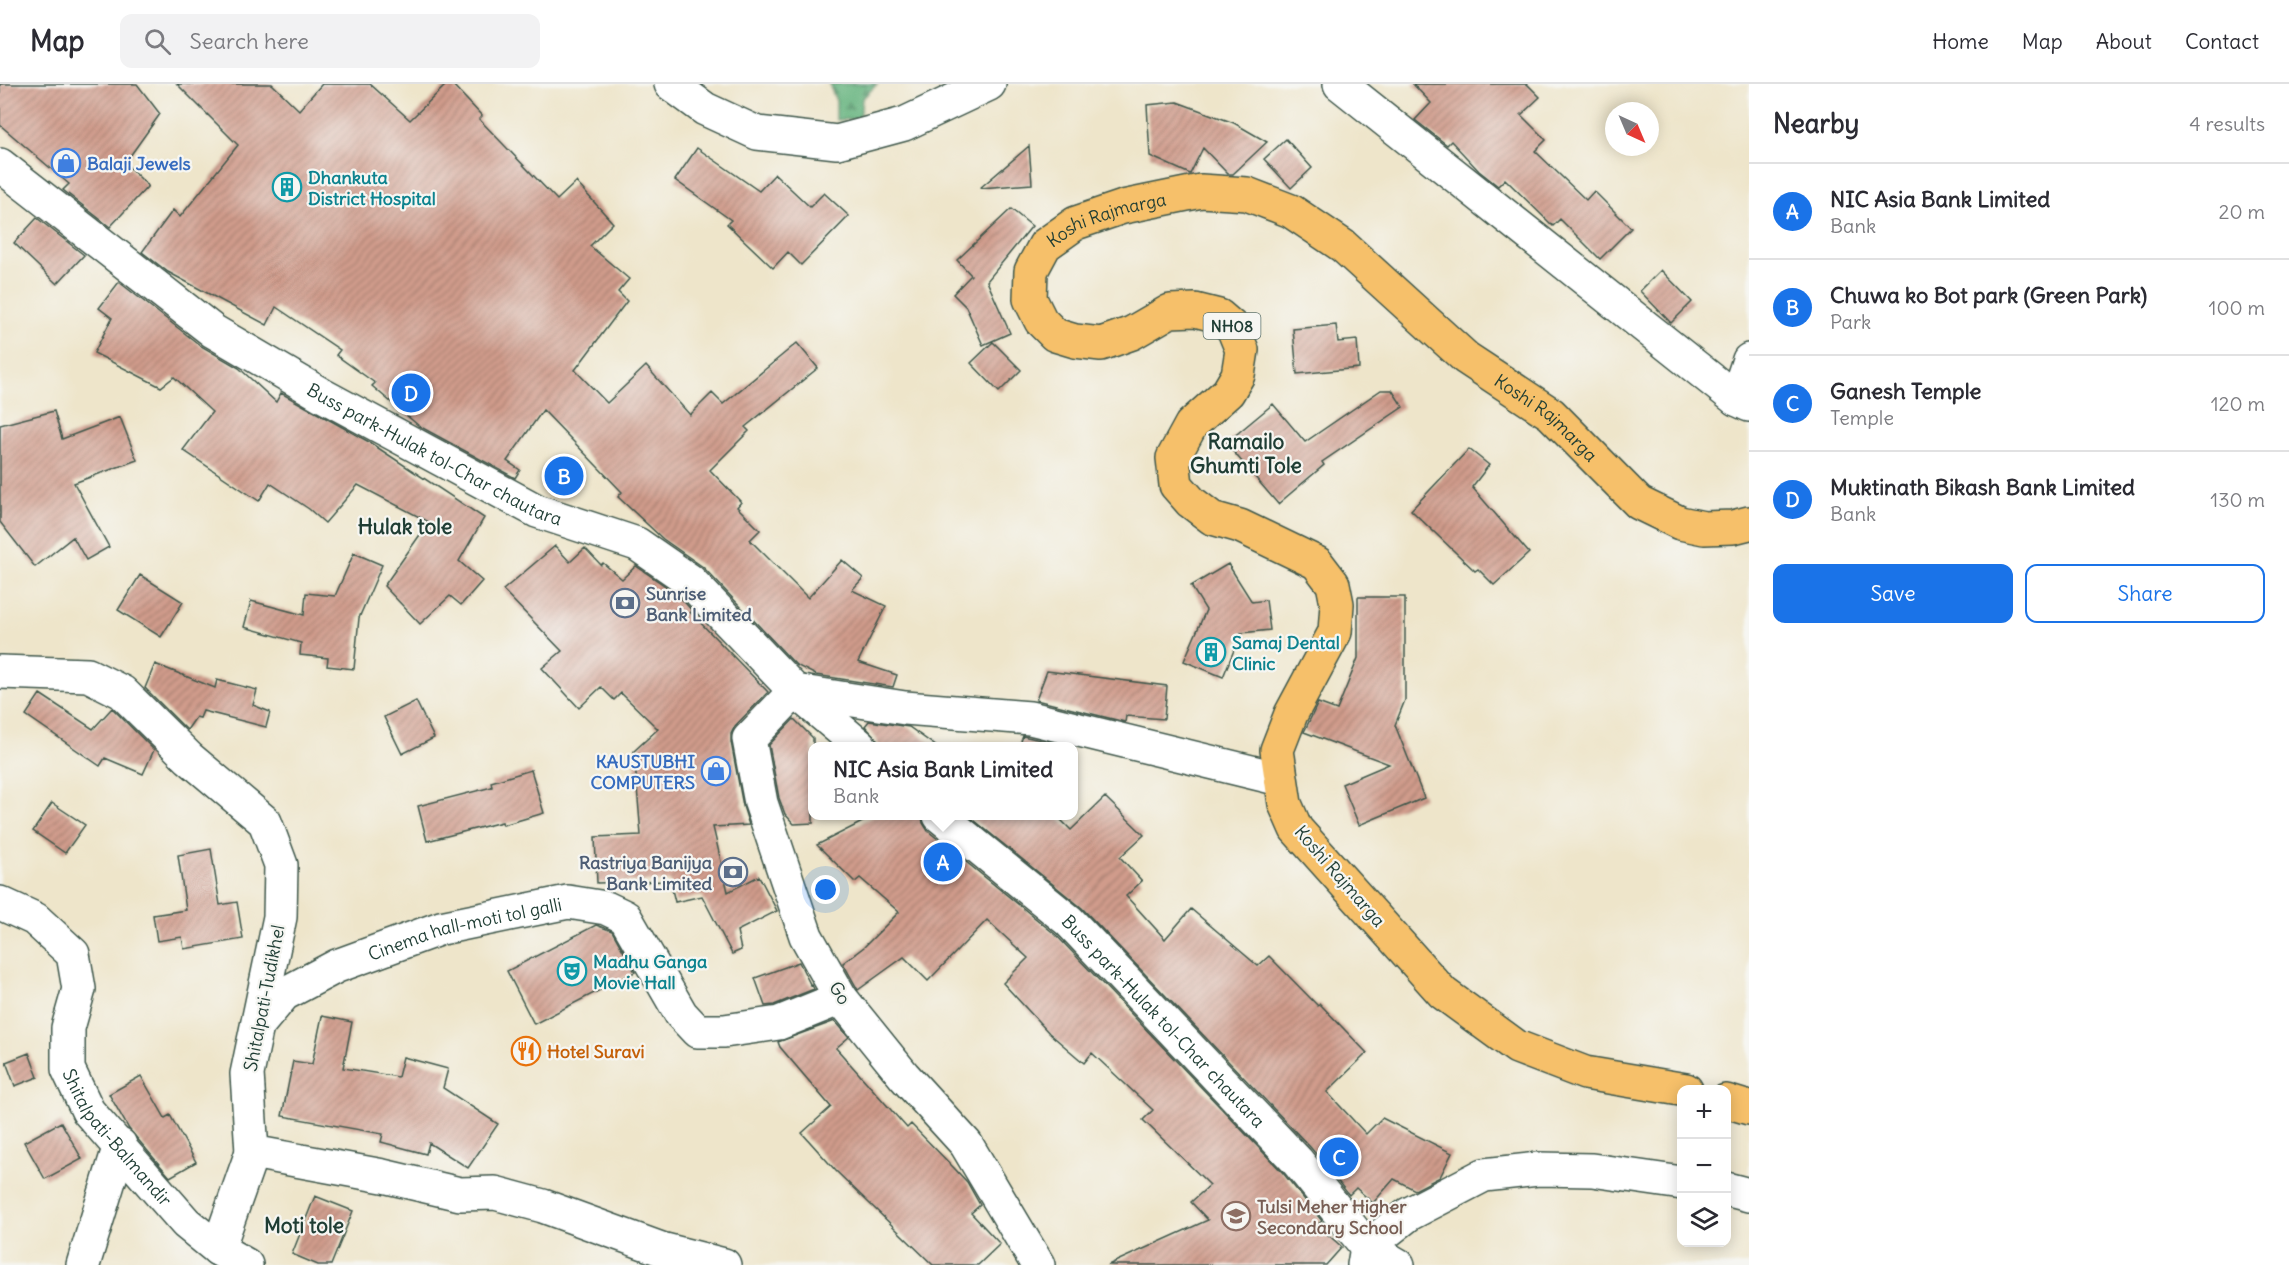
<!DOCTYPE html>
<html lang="en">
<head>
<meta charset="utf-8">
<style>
  :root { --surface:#fff; --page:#f2f2f3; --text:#2b2b33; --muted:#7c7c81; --line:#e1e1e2; --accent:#1a73e8 }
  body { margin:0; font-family:Delius,sans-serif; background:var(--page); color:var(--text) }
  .controls { position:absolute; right:18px; bottom:18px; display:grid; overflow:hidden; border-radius:12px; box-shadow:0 3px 15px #0003 }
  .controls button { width:54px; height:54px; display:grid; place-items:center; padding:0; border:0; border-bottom:2px solid var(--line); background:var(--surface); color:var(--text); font:30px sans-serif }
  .compass { position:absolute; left:1605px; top:18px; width:54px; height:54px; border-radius:50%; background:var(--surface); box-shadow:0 3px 15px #0003; rotate:136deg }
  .you { position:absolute; left:826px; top:806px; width:21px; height:21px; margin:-15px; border:4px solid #fff; border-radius:50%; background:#1a73e8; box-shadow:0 0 0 9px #1a73e833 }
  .badge { display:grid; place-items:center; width:39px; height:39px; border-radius:50%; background:var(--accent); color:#fff; font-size:20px; font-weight:700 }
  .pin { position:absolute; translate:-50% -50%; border:3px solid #fff; box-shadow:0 2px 6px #0006 }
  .popup { position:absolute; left:808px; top:658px; width:270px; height:78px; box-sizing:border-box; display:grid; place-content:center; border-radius:12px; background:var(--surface); filter:drop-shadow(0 2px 4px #0005); font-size:20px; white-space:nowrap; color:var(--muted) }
  .popup b { font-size:22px; color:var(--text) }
  .popup::after { content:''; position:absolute; left:50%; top:100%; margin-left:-12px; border:12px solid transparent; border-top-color:var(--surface) }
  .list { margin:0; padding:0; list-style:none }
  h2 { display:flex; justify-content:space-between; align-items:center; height:78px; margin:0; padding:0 24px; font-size:26px }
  h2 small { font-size:20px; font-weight:400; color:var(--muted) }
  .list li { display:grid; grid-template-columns:39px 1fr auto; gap:18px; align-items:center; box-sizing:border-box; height:96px; padding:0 24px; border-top:2px solid var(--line) }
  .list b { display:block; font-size:22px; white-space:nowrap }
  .list p { margin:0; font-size:20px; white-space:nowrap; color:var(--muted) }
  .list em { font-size:20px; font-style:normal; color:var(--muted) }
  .actions { display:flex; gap:12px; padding:18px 24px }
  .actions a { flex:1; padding:14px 0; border:2px solid var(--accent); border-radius:12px; text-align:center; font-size:21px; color:var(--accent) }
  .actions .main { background:var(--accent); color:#fff }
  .icon { flex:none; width:33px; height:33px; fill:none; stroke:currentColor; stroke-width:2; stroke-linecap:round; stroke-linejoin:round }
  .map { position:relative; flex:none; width:1749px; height:1181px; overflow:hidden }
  header { display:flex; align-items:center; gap:36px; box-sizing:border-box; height:84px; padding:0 30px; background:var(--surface); border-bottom:2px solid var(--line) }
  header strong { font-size:28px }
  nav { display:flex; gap:33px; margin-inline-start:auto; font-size:21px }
  .search { width:420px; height:54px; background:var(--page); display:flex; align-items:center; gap:15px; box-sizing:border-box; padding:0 21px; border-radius:12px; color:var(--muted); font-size:22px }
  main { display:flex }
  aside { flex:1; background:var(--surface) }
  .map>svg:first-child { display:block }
</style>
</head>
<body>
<header>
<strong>Map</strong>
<div class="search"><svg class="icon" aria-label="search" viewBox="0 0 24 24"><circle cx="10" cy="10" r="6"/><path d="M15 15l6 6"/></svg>Search here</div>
<nav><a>Home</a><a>Map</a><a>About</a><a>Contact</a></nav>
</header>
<main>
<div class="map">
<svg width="1749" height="1181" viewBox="0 0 1749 1181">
  <defs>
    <pattern id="forest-firs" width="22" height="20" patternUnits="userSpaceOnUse" patternTransform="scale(1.5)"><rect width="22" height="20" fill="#66b47f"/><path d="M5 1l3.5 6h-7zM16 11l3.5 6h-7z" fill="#539469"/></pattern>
    <pattern id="building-hatch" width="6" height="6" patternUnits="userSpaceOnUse" patternTransform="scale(1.5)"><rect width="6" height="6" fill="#d09b8b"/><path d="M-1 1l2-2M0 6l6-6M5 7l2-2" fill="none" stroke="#a88072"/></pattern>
  </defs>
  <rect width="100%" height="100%" fill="#f6f6f2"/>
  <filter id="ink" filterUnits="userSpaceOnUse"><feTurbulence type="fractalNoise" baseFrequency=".0167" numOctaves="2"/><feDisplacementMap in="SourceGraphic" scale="12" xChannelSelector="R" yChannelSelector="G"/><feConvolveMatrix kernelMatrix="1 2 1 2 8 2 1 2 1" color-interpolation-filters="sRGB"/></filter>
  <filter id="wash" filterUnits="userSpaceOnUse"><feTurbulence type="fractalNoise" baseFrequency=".008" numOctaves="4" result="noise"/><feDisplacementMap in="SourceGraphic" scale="24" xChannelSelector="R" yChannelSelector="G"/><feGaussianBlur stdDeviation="1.35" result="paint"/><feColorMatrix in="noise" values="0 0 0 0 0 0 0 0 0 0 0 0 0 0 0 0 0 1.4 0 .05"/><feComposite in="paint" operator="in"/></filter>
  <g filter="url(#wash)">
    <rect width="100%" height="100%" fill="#eee5ca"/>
    <!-- forest -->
    <path fill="url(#forest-firs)" stroke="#42785a" stroke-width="1.5" d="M 829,0 L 877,0 L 862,15 L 860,35 L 836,36 L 836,17 Z"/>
    <g id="blocks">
      <!-- building -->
      <path fill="url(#building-hatch)" d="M 0,0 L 137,0 L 160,30 L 125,79 L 148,102 L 110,143 L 63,106 L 69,100 L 0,41 Z
        M 177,0 L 272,0 L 299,26 L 322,0 L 370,0 L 410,36 L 447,0 L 452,0 L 482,32 L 479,35 L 557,116 L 576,98 L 613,139 L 590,162 L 629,195 L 618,208 L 627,217 L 575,286 L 607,319 L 646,282 L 690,331 L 712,309 L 723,320 L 797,259 L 818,284 L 745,343 L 749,347 L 710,386 L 741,418 L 737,423 L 760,446 L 750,456 L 808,514 L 842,476 L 863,494 L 852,506 L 886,522 L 858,578 L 897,591 L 893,603 L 816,591 L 796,581 L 703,483 L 663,455 L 618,413 L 622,408 L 543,326 L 507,377 L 520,386 L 515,394 L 419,342 L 372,302 L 375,299 L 336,271 L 340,266 L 276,223 L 267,241 L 168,188 L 142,168 L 173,126 L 180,133 L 238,61 Z
        M 1413,0 L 1527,0 L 1540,13 L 1521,31 L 1546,56 L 1535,67 L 1586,116 L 1594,107 L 1631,144 L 1600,175 L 1560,135 L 1553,142 L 1505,95 L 1498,102 L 1479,87 L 1451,57 L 1447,61 L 1415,36 L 1431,19 Z
        M 1177,18 L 1234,39 L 1267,58 L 1233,90 L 1228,90 L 1203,64 L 1190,90 L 1150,72 L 1147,21 Z
        M 1286,55 L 1312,84 L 1291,104 L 1264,75 Z
        M 1029,62 L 1032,100 L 980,104 Z
        M 697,64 L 759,107 L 775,90 L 810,123 L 824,109 L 849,132 L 801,181 L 788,168 L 773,184 L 727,140 L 731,136 L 675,96 Z
        M 1011,125 L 1032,142 L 987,197 L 1010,249 L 983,261 L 966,223 L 953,210 L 971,191 L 957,176 Z
        M 37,134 L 84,171 L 57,200 L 14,159 Z
        M 1661,186 L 1692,218 L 1671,239 L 1640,207 Z
        M 119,198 L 201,262 L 239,284 L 276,318 L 281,309 L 369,358 L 484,434 L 459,477 L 482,497 L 461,521 L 450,512 L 420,540 L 384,502 L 429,438 L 358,401 L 325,439 L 309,425 L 270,399 L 259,417 L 183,366 L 212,328 L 174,293 L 161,303 L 94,269 L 112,234 L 99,224 Z
        M 1336,241 L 1338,258 L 1357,256 L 1359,284 L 1297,290 L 1293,245 Z
        M 993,258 L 1021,286 L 999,308 L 971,279 Z
        M 1381,306 L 1392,306 L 1403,323 L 1322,378 L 1324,381 L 1278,420 L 1226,359 L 1273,320 L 1305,358 Z
        M 54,327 L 62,355 L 120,333 L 137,376 L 74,399 L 109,463 L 86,476 L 73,453 L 35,483 L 0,438 L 0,341 Z
        M 1469,365 L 1489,381 L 1472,403 L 1529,469 L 1494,501 L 1478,485 L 1475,487 L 1411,426 Z
        M 555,462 L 570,478 L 585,464 L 601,481 L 603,479 L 622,495 L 636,482 L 677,510 L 696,531 L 690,528 L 768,608 L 735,642 L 731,650 L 731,658 L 743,722 L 749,741 L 713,743 L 728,808 L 759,792 L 777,827 L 737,847 L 741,866 L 732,870 L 702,812 L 675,818 L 670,797 L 597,799 L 595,753 L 641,751 L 634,667 L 658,645 L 621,609 L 614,616 L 601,603 L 579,624 L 542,584 L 562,567 L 503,506 Z
        M 354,469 L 382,481 L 359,534 L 354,585 L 327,582 L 328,574 L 300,571 L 301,559 L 244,543 L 251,517 L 304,531 L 306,509 L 335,512 Z
        M 1228,480 L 1252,518 L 1266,516 L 1270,546 L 1241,549 L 1223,593 L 1184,577 L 1206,526 L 1191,502 Z
        M 140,491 L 183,518 L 161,553 L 118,526 Z
        M 1358,513 L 1405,513 L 1405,616 L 1395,641 L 1424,714 L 1359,741 L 1342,700 L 1389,680 L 1304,648 L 1318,619 L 1337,626 L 1358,574 Z
        M 155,580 L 215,604 L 217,596 L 257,606 L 253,621 L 270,628 L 266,643 L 203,627 L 200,634 L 196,633 L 187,646 L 145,604 Z
        M 1047,587 L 1167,602 L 1164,635 L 1126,632 L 1125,638 L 1036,616 Z
        M 40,610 L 93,645 L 112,624 L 154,666 L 143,690 L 105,674 L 100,682 L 26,631 Z
        M 416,617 L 434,654 L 402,670 L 384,633 Z
        M 794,635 L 813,654 L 813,739 L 794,740 L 785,730 L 779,714 L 769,661 Z
        M 869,637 L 909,643 L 937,663 L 878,663 L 877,655 L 865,642 Z
        M 1023,652 L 1027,653 L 1058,660 L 1057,663 L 1019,663 Z
        M 531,686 L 544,729 L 503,741 L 502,738 L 427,757 L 418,722 L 492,703 L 491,698 Z
        M 1105,713 L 1144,751 L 1120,773 L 1142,797 L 1126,812 L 1165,855 L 1191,825 L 1258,882 L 1269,872 L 1318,922 L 1320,920 L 1367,969 L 1327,1008 L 1366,1050 L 1382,1034 L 1452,1069 L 1440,1093 L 1415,1106 L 1394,1095 L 1373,1119 L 1356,1104 L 1349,1111 L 1311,1064 L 1082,824 L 969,732 L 1057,732 L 1071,746 Z
        M 52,719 L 85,741 L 65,769 L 33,747 Z
        M 874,732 L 922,732 L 923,739 L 928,747 L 1056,851 L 1283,1089 L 1322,1137 L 1317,1141 L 1342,1163 L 1326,1181 L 1108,1181 L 1208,1136 L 1191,1118 L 1210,1101 L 1143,1036 L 1153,1026 L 1092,969 L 1084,979 L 1049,949 L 1003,899 L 1028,874 L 987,836 L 928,897 L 904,873 L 858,906 L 843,879 L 864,863 L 899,828 L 860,794 L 855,798 L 817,761 Z
        M 211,765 L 220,821 L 237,818 L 243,855 L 184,865 L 182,853 L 157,857 L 153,831 L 186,826 L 178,771 Z
        M 596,841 L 612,847 L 635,888 L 534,940 L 507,887 Z
        M 799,878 L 811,902 L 812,901 L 814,905 L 774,921 L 765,922 L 755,894 Z
        M 322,932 L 352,938 L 343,984 L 398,993 L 403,973 L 448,985 L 443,1004 L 498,1040 L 468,1084 L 429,1059 L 426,1070 L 381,1058 L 383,1050 L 282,1032 L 293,977 L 312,980 Z
        M 835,937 L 849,953 L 836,964 L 907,1044 L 911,1040 L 954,1084 L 967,1098 L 980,1121 L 971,1129 L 1000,1160 L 978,1181 L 933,1181 L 836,1087 L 802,1049 L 831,1023 L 780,963 L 778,958 Z
        M 29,969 L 38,993 L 15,1002 L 6,978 Z
        M 141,992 L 165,1034 L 170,1031 L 196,1078 L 170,1093 L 129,1045 L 109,1010 Z
        M 61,1038 L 82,1075 L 45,1095 L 24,1058 Z
        M 315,1112 L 353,1127 L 331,1181 L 318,1181 L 292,1170 Z"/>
    </g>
  </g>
  <g filter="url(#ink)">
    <use href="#blocks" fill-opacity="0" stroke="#3e564a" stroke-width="1.5"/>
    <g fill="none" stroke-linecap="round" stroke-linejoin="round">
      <!-- minor casing -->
      <g stroke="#3e564a" stroke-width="36">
        <g id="minor">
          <path d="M 671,0 L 705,25 L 757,49 L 837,58 L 904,40 L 989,0"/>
          <path d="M 1340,0 L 1736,315 L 1749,321"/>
          <path id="s1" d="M 0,81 L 213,247 L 322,311 L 537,427 L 637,460 L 689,496 L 795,607 L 860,662"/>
          <path d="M 1736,315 L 1749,276"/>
          <path d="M 0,588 L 88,591 L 122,608 L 189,674 L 265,738 L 281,781 L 280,833 L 247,990 L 252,1068 L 383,1092 L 460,1110 L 495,1109 L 543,1122 L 661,1165 L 724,1181"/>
          <path id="s2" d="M 940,732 L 1069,837 L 1297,1077 L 1367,1163 L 1398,1181"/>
          <path id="s3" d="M 0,819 L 35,835 L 73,870 L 79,905 L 68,944 L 68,985 L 88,1027 L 186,1139 L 218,1165 L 246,1181"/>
          <path id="s4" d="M 258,941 L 284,910 L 337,882 L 441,844 L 568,818 L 606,824 L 625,833 L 681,930 L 697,947 L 724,947 L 779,939 L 841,914"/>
          <path d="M 1726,1105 L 1749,1111"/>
          <path d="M 218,1165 L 252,1068"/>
          <path d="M 83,1181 L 120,1061"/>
          <path d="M 1038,1181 L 966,1060 L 904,992 L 841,914 L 806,852 L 761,719 L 749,655 L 795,607 L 905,624 L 1030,634 L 1280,695"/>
          <path d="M 1364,1181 L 1367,1163 L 1409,1130 L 1484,1091 L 1538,1085 L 1592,1086 L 1682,1099"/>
        </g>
      </g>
      <!-- major casing -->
      <g stroke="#3e564a" stroke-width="36">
        <g id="major">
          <path id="s5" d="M 1686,1006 L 1585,989 L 1517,963 L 1443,909 L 1296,745 L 1285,720 L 1277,666 L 1291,630 L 1335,548 L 1337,520 L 1333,500 L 1317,479 L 1240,442 L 1212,434 L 1191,418 L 1176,401 L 1173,374 L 1191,341 L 1228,308 L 1238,291 L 1242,266 L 1233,244 L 1219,232 L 1195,226 L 1170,227 L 1132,249 L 1101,260 L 1075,257 L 1055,251 L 1041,237 L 1030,215 L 1031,187 L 1045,161 L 1076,139 L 1123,123 L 1201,107 L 1247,110 L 1291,127 L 1343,162 L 1466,274 L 1551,330 L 1639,419 L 1680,439 L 1704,444 L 1733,443 L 1749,439"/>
          <path d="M 1726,1017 L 1749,1024"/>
        </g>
      </g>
      <!-- minor -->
      <use href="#minor" stroke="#fff" stroke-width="33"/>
      <!-- major -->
      <use href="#major" stroke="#f6c06b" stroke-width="33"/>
    </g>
  </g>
  <!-- icons -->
  <defs>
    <g id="shop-ring" transform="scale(1.5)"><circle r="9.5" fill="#f6f6f2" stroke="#3f7fe0" stroke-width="1.5"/><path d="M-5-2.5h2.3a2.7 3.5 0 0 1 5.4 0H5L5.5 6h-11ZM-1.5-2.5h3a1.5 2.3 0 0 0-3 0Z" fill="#3f7fe0"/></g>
    <g id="building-ring" transform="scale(1.5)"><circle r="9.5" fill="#f6f6f2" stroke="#0f9aa8" stroke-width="1.5"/><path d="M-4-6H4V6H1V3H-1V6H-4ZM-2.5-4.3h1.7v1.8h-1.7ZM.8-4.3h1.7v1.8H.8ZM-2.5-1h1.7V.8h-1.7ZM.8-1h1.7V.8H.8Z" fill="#0f9aa8"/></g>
    <g id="bank-ring" transform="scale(1.5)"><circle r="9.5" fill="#f6f6f2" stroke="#5c6f8a" stroke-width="1.5"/><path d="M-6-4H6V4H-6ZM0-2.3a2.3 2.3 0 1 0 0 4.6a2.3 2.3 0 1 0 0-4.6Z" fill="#5c6f8a"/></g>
    <g id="theatre-ring" transform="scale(1.5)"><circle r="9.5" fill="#f6f6f2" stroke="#0f9aa8" stroke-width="1.5"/><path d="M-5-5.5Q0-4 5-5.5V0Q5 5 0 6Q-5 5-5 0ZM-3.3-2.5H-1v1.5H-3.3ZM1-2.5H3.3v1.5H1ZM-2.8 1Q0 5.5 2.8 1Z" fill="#0f9aa8"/></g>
    <g id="restaurant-ring" transform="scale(1.5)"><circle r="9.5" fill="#f6f6f2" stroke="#e8710a" stroke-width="1.5"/><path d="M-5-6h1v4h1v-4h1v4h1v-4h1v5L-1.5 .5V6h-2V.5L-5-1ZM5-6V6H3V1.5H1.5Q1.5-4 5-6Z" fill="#e8710a"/></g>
    <g id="school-ring" transform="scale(1.5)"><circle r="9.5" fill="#f6f6f2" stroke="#8d6e63" stroke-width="1.5"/><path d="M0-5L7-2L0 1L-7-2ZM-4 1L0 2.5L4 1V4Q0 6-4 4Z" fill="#8d6e63"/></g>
  </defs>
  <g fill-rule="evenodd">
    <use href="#shop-ring" x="66" y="79"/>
    <use href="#building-ring" x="287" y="103"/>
    <use href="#bank-ring" x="625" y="519"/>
    <use href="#building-ring" x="1211" y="568"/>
    <use href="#shop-ring" x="716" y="687"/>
    <use href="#bank-ring" x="733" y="788"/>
    <use href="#theatre-ring" x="572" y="887"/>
    <use href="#restaurant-ring" x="526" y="967"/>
    <use href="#school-ring" x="1236" y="1132"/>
  </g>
  <g text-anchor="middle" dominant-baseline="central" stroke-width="4.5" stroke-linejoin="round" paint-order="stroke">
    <!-- shield labels -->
    <rect fill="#f6f6f2" stroke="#60746d" stroke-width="1.5" x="1203.5" y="229" width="57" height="26" rx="4.5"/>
    <g font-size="16" font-weight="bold" fill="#1f3d34">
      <text x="1232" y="242">NH08</text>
    </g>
    <!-- shop labels -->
    <g font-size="18" font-weight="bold" fill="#366cbe" stroke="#f6f6f2" text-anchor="start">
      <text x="87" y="79">Balaji Jewels</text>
      <text x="695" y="677" text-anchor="end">KAUSTUBHI<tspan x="695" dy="21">COMPUTERS</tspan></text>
    </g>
    <!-- culture labels -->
    <g font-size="18" font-weight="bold" fill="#0d838f" stroke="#f6f6f2" text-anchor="start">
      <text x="308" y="93">Dhankuta<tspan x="308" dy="21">District Hospital</tspan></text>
      <text x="1232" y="558">Samaj Dental<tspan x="1232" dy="21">Clinic</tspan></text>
      <text x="593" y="877">Madhu Ganga<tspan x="593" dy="21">Movie Hall</tspan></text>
    </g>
    <!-- street labels -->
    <g font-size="18" fill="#1f3d34" stroke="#f6f6f2">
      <text stroke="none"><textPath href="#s5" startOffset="1484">Koshi Rajmarga</textPath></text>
      <text stroke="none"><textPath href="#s5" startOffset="2006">Koshi Rajmarga</textPath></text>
      <text stroke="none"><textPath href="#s1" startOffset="524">Buss park-Hulak tol-Char chautara</textPath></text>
      <text transform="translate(1340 792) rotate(49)">Koshi Rajmarga</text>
      <text stroke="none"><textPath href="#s4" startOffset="234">Cinema hall-moti tol galli</textPath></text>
      <text transform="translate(840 909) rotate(57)">Go</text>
      <text transform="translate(264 914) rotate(-79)">Shitalpati-Tudikhel</text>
      <text stroke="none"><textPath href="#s2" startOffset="304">Buss park-Hulak tol-Char chautara</textPath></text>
      <text stroke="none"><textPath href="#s3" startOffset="292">Shitalpati-Balmandir</textPath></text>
    </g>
    <!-- service labels -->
    <g font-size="18" font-weight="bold" fill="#4e5e75" stroke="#f6f6f2" text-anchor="start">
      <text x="646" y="509">Sunrise<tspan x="646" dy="21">Bank Limited</tspan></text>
      <text x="712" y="778" text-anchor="end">Rastriya Banijya<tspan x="712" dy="21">Bank Limited</tspan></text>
    </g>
    <!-- food labels -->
    <g font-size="18" font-weight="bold" fill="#c56008" stroke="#f6f6f2" text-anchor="start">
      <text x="547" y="967">Hotel Suravi</text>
    </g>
    <!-- education labels -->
    <g font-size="18" font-weight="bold" fill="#785e54" stroke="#f6f6f2" text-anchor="start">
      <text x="1257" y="1122">Tulsi Meher Higher<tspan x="1257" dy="21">Secondary School</tspan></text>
    </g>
    <!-- quarter labels -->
    <g font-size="21" font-weight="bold" fill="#1f3d34" stroke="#f6f6f2">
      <text x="1246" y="357">Ramailo<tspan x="1246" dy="24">Ghumti Tole</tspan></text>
      <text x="405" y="442">Hulak tole</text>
      <text x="304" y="1141">Moti tole</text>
    </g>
  </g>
</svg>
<div class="controls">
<button>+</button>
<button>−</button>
<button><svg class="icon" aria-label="layers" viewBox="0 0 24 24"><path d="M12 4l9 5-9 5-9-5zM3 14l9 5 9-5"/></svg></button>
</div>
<svg class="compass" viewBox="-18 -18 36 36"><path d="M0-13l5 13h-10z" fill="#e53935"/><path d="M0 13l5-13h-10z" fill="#7c7c81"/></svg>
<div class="you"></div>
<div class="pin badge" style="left:943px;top:778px">A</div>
<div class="popup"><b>NIC Asia Bank Limited</b>Bank</div>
<div class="pin badge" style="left:564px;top:392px">B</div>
<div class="pin badge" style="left:1339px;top:1073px">C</div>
<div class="pin badge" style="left:411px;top:309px">D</div>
</div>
<aside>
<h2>Nearby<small>4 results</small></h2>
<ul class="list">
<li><span class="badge">A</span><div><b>NIC Asia Bank Limited</b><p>Bank</p></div><em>20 m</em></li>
<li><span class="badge">B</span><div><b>Chuwa ko Bot park (Green Park)</b><p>Park</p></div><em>100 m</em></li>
<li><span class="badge">C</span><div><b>Ganesh Temple</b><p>Temple</p></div><em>120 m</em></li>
<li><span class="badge">D</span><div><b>Muktinath Bikash Bank Limited</b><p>Bank</p></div><em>130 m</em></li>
</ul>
<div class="actions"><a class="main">Save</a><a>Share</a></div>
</aside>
</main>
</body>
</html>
